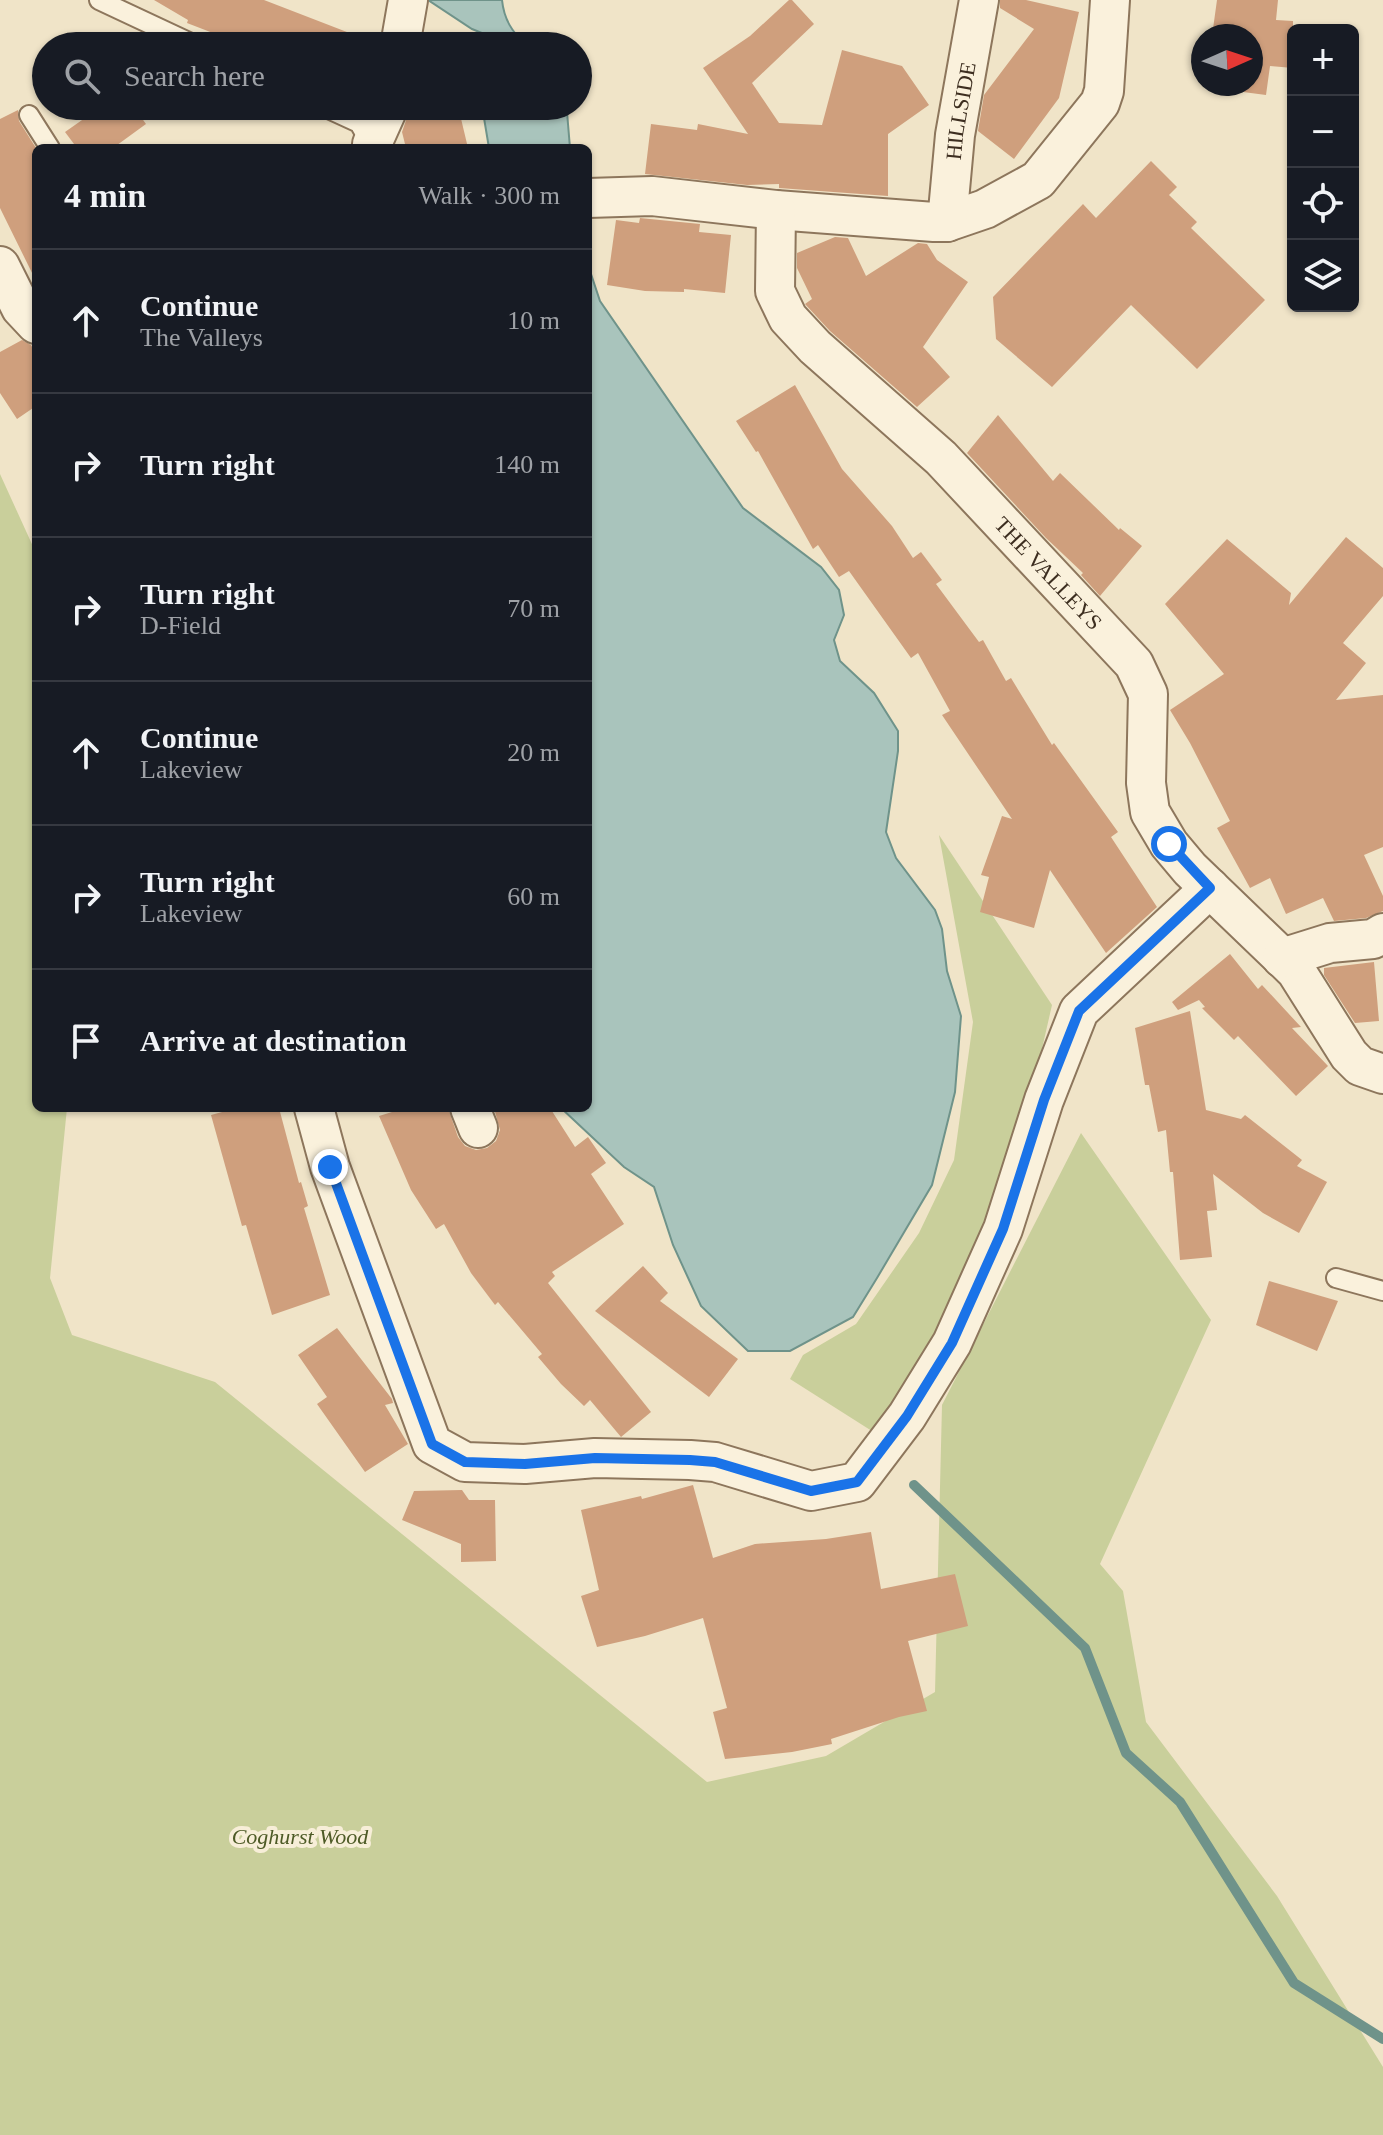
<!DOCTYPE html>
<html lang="en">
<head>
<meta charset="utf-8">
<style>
  :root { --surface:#171b24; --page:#20242c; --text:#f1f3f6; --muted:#9ea1a6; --line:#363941 }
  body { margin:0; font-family:"Times New Roman",serif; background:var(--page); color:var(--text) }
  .controls { position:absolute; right:24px; top:24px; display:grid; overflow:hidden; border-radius:12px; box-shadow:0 2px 6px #0004 }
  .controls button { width:72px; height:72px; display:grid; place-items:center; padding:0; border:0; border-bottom:2px solid var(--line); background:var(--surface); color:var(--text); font:40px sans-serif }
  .compass { position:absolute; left:1191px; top:24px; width:72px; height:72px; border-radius:50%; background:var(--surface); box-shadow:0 2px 6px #0004; rotate:87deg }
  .stop { position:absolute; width:24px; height:24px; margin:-18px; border:6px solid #1a73e8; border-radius:50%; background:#fff }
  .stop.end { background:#1a73e8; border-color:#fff; box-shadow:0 2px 8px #0008 }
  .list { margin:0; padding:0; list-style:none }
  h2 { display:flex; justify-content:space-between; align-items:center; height:104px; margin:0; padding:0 32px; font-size:34px }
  h2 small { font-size:26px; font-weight:400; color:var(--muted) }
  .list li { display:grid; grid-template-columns:52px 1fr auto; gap:24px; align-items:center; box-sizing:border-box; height:144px; padding:0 32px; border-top:2px solid var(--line) }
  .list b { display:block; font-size:30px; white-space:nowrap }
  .list p { margin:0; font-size:26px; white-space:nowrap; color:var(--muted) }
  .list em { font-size:26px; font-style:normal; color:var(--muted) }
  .icon { flex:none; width:44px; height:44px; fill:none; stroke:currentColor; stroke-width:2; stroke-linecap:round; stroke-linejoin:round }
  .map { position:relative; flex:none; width:1383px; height:2135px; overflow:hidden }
  .search { position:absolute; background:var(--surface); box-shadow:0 2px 6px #0004; left:32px; top:32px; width:560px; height:88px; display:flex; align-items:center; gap:20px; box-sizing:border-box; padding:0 28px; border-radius:44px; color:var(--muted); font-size:30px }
  .panel { position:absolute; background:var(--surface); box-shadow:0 2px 6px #0004; left:32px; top:144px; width:560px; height:968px; border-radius:12px }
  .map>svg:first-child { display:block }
</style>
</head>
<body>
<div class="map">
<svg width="1383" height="2135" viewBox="0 0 1383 2135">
  <rect width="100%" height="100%" fill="#f0e4c8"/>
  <!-- green -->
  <path fill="#c9cf9b" d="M 0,474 L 36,553 L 36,1108 L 67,1108 L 50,1278 L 72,1335 L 215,1382 L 707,1782 L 826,1756 L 935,1692 L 942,1405 L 1081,1133 L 1211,1320 L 1100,1564 L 1123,1591 L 1146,1722 L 1277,1896 L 1383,2067 L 1383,2135 L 0,2135 Z
    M 939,835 L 1052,1005 L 992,1267 L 875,1433 L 790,1379 L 803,1355 L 856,1324 L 919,1233 L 954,1160 L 973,1022 Z"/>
  <!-- water -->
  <path fill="#a9c4bc" stroke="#6f938a" stroke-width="2" d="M 428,0 L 502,0 C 504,20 512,31 526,46 L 499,46 L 492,37 L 472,29 Z
    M 482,106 L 564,106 L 567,112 L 570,148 L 489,148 Z
    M 588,265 L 600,301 L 743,508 L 821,567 L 839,590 L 844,615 L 834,640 L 840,661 L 874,693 L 898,731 L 898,751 L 886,832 L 896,858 L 935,910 L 942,929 L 947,971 L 961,1016 L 955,1092 L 932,1185 L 877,1278 L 853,1317 L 790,1351 L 748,1351 L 701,1306 L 673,1245 L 654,1187 L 624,1167 L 561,1108 L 588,1108 Z"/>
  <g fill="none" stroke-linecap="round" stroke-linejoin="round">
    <!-- stream -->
    <path stroke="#6f938a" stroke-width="10" d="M 914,1485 L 1085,1648 L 1126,1753 L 1180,1802 L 1294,1983 L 1383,2039"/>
  </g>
  <!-- building -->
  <path fill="#cf9f7d" d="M 154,0 L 264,0 L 378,44 L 378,46 L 229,46 L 231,40 L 187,23 L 188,20 Z
    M 789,0 L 792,0 L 814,24 L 752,83 L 779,123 L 822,125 L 842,50 L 902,66 L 929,105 L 888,134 L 888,196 L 779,188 L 779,184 L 747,185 L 645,174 L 651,124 L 697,130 L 698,124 L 748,134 L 703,68 L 750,36 Z
    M 1000,0 L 1026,0 L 1079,12 L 1059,98 L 1014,159 L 978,131 L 984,95 L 1034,29 L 1000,8 Z
    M 1217,0 L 1278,0 L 1276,20 L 1293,21 L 1293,68 L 1270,66 L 1266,95 L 1205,87 L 1206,84 L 1251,84 L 1251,36 L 1212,36 Z
    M 102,106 L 133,106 L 146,124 L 113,148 L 77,148 L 65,132 Z
    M 411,106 L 458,106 L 468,148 L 406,148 L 402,132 Z
    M 18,110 L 19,121 L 36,148 L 36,281 L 0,208 L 0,119 Z
    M 1151,161 L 1177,187 L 1169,195 L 1197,222 L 1191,228 L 1265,300 L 1197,369 L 1131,305 L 1052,387 L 996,339 L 993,297 L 1083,204 L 1096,218 Z
    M 640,218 L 700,224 L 699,232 L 731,235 L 725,293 L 684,289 L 684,292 L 645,291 L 607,285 L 616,220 L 639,223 Z
    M 835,237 L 848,238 L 866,276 L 918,243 L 927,244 L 937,260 L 968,282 L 923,347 L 950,377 L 917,407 L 830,331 L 805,304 L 812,299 L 797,268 L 797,253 Z
    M 22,340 L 31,345 L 36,354 L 36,406 L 17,419 L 0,393 L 0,352 Z
    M 795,385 L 842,469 L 892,526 L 913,558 L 921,552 L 942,580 L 936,584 L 979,642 L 983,640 L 1006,681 L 1011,678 L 1052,745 L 1054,743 L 1118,832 L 1111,837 L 1157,907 L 1106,953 L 1050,870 L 1034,928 L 980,912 L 989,877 L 981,875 L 1002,816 L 1012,819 L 942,715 L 950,711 L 918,653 L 911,658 L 849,571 L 839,577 L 818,545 L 813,549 L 758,451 L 756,452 L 736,421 Z
    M 998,415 L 1053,481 L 1060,473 L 1119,530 L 1120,528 L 1142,546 L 1100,596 L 1081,575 L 1083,573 L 1046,538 L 967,453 Z
    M 1346,537 L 1383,568 L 1383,596 L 1343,643 L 1366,663 L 1336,700 L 1383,695 L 1383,847 L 1364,855 L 1383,896 L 1383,911 L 1366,918 L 1334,921 L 1323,898 L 1286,914 L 1270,878 L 1250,888 L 1217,828 L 1230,821 L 1190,743 L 1170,710 L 1224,674 L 1165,604 L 1227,539 L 1291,593 L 1289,605 Z
    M 1230,954 L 1258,989 L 1262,985 L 1301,1027 L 1292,1028 L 1328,1066 L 1296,1096 L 1238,1036 L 1234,1040 L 1202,1008 L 1205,1007 L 1199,1000 L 1178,1010 L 1172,1002 Z
    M 1374,962 L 1379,1021 L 1355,1023 L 1324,975 L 1324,968 Z
    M 1190,1011 L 1206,1110 L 1241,1119 L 1245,1115 L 1302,1160 L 1297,1166 L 1327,1182 L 1299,1233 L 1263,1213 L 1213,1174 L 1217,1210 L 1207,1211 L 1212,1257 L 1180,1260 L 1173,1172 L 1170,1172 L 1166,1130 L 1158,1132 L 1149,1085 L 1145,1085 L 1135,1028 Z
    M 237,1108 L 279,1108 L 299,1183 L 301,1182 L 308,1206 L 304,1208 L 330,1295 L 272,1315 L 246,1225 L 242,1226 L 211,1115 Z
    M 405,1108 L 448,1108 L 458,1137 L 465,1146 L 476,1150 L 487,1148 L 496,1141 L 500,1130 L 494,1108 L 550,1108 L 575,1147 L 588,1137 L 606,1163 L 591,1174 L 624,1224 L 552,1272 L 555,1276 L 548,1283 L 651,1412 L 621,1437 L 590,1400 L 584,1406 L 561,1384 L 538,1357 L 542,1354 L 498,1302 L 495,1305 L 471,1273 L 444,1224 L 436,1229 L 411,1190 L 379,1116 Z
    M 643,1266 L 668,1293 L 660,1301 L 738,1359 L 709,1397 L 595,1311 Z
    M 1269,1281 L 1338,1301 L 1317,1351 L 1256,1325 Z
    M 337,1328 L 392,1399 L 393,1403 L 385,1405 L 408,1444 L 365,1472 L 317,1404 L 327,1397 L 298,1355 Z
    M 693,1485 L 713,1558 L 755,1544 L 826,1539 L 871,1532 L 881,1589 L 955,1574 L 968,1626 L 908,1641 L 927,1711 L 899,1717 L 831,1739 L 832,1744 L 792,1752 L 725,1759 L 713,1712 L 727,1708 L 703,1618 L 645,1636 L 597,1647 L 581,1596 L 599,1590 L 581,1510 L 641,1496 L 642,1499 Z
    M 462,1490 L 469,1500 L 495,1500 L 496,1561 L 461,1562 L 461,1544 L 402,1520 L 414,1491 Z"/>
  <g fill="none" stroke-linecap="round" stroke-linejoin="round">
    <!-- service casing -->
    <g stroke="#8d765c" stroke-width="22">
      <path id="service" d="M 99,0 L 197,46
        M 322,106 L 359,123 L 371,144
        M 29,115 L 50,148
        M 1336,1278 L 1383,1291"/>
    </g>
    <!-- minor casing -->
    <g stroke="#8d765c" stroke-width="42">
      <g id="minor">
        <path d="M 400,46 L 408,0"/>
        <path d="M 372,144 L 389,106"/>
        <path d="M 588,198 L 652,196 L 776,210 L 934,222 L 947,222 L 985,209 L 1038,180 L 1100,103 L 1104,91 L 1110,0"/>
        <path id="s1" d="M 776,210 L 775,291 L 788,318 L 815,347 L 941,458 L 1134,664 L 1148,694 L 1146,783 L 1150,812 L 1169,844 L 1190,869 L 1296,971 L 1349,1055 L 1360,1066 L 1383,1074"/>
        <path id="s2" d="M 947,222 L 955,135 L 979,0"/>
        <path d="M 0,266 L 21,308 L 36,324"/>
        <path d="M 1282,958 L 1330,943 L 1373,939 L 1383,933"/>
        <path d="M 314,1108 L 330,1167 L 432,1444 L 465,1462 L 525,1464 L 595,1458 L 690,1460 L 715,1462 L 811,1491 L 857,1482 L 907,1416 L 952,1343 L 1003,1229 L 1044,1100 L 1079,1011 L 1210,888"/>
        <path d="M 470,1108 L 478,1128"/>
      </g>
    </g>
    <!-- service -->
    <use href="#service" stroke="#faf1dc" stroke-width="18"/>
    <!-- minor -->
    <use href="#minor" stroke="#faf1dc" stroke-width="38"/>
  </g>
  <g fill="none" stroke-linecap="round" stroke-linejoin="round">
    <!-- route -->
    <path stroke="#1a73e8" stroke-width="10" d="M 330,1167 L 432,1444 L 465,1462 L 525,1464 L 595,1458 L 690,1460 L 715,1462 L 811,1491 L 857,1482 L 907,1416 L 952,1343 L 1003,1229 L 1044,1100 L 1079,1011 L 1210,888 L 1169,844"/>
  </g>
  <g text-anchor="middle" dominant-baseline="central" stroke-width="8" stroke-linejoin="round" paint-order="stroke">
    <!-- street labels -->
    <g font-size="22" fill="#3d2e20" stroke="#f7eed8">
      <text stroke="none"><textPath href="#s2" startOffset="112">HILLSIDE</textPath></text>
      <text stroke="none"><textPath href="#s1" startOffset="476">THE VALLEYS</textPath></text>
    </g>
    <!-- park labels -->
    <g font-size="22" font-style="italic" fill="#4d5a26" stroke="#f7eed8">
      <text x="300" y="1836">Coghurst Wood</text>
    </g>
  </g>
</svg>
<div class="controls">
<button>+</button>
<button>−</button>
<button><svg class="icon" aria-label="locate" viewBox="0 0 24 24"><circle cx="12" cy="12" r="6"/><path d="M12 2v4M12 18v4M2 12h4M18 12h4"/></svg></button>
<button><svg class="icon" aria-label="layers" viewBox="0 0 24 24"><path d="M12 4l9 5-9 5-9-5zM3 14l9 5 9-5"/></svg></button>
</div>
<svg class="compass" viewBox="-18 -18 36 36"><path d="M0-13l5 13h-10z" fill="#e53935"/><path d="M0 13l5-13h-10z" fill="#9ea1a6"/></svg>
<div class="stop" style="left:1169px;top:844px"></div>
<div class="stop end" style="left:330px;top:1167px"></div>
<div class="search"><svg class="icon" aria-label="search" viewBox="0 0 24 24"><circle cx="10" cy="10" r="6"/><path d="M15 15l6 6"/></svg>Search here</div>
<section class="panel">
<h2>4 min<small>Walk · 300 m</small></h2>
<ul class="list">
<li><svg class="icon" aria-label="ahead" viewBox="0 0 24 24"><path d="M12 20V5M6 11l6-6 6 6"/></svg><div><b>Continue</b><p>The Valleys</p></div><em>10 m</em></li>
<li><svg class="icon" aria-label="right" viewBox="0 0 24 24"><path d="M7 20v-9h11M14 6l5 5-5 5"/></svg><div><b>Turn right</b></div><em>140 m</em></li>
<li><svg class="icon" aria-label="right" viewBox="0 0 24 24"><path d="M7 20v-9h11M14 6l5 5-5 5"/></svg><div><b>Turn right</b><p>D-Field</p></div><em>70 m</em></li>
<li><svg class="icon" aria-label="ahead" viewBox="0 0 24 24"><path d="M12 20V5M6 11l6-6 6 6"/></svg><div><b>Continue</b><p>Lakeview</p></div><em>20 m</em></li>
<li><svg class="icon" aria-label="right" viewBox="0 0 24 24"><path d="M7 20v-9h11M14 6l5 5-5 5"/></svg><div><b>Turn right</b><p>Lakeview</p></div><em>60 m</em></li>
<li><svg class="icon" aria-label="arrive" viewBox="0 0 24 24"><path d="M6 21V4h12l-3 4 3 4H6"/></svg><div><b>Arrive at destination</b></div></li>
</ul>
</section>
</div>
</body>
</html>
